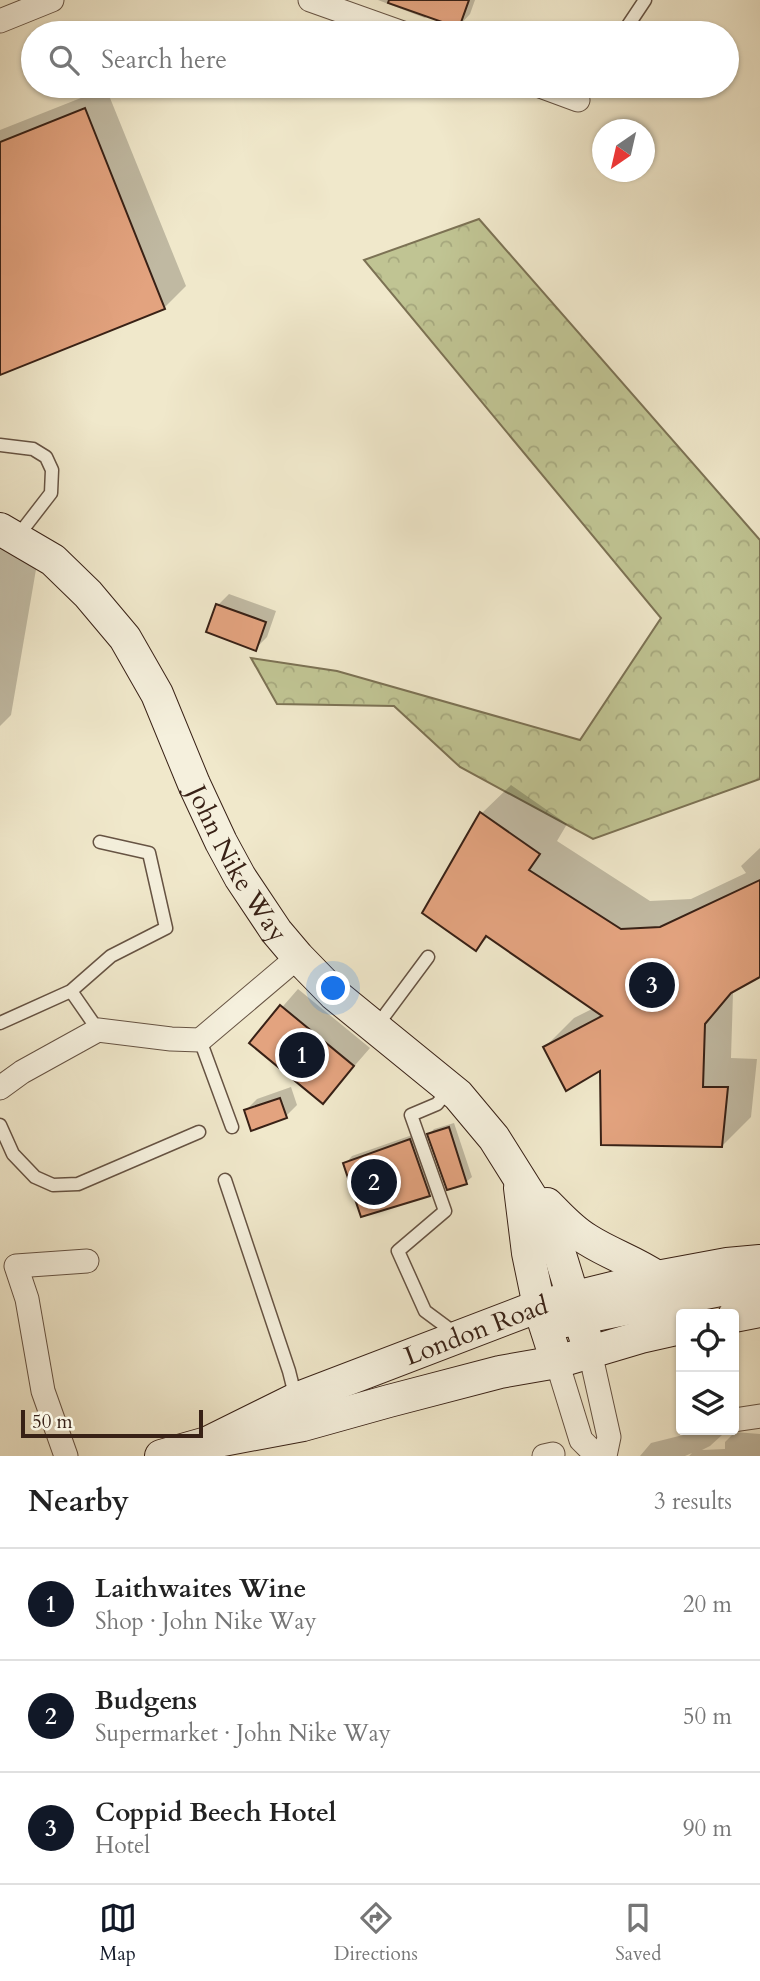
<!DOCTYPE html>
<html lang="en">
<head>
<meta charset="utf-8">
<style>
  :root { --surface:#fff; --page:#f6f6f6; --text:#222; --muted:#767676; --line:#e0e0e0; --accent:#111827 }
  body { margin:0; font-family:Cardo,serif; background:var(--page); color:var(--text) }
  .controls { position:absolute; right:21px; bottom:21px; display:grid; overflow:hidden; border-radius:7px; box-shadow:0 2px 5px #0004 }
  .controls button { width:63px; height:63px; display:grid; place-items:center; padding:0; border:0; border-bottom:2px solid var(--line); background:var(--surface); color:var(--text); font:35px sans-serif }
  .compass { position:absolute; left:592px; top:119px; width:63px; height:63px; border-radius:50%; background:var(--surface); box-shadow:0 2px 5px #0004; rotate:214deg }
  .scale { position:absolute; left:21px; bottom:18px; width:182px; box-sizing:border-box; padding-left:7px; border:4px solid #382116; border-top:0; font-size:19px; line-height:24px; white-space:nowrap; color:#382116; -webkit-text-stroke:5px #f5f0dd; paint-order:stroke }
  .you { position:absolute; left:334px; top:989px; width:24px; height:24px; margin:-18px; border:5px solid #fff; border-radius:50%; background:#1a73e8; box-shadow:0 0 0 10px #1a73e833 }
  .badge { display:grid; place-items:center; width:46px; height:46px; border-radius:50%; background:var(--accent); color:#fff; font-size:23px; font-weight:700 }
  .pin { position:absolute; translate:-50% -50%; border:4px solid #fff; box-shadow:0 2px 7px #0006 }
  .list { margin:0; padding:0; list-style:none }
  h2 { display:flex; justify-content:space-between; align-items:center; height:91px; margin:0; padding:0 28px; font-size:30px }
  h2 small { font-size:23px; font-weight:400; color:var(--muted) }
  .list li { display:grid; grid-template-columns:46px 1fr auto; gap:21px; align-items:center; box-sizing:border-box; height:112px; padding:0 28px; border-top:2px solid var(--line) }
  .list b { display:block; font-size:26px; white-space:nowrap }
  .list p { margin:0; font-size:23px; white-space:nowrap; color:var(--muted) }
  .list em { font-size:23px; font-style:normal; color:var(--muted) }
  .icon { flex:none; width:38px; height:38px; fill:none; stroke:currentColor; stroke-width:2; stroke-linecap:round; stroke-linejoin:round }
  .map { position:relative; flex:none; width:760px; height:1456px; overflow:hidden }
  .search { position:absolute; background:var(--surface); box-shadow:0 2px 5px #0004; left:21px; right:21px; top:21px; height:77px; display:flex; align-items:center; gap:18px; box-sizing:border-box; padding:0 24px; border-radius:38px; color:var(--muted); font-size:26px }
  .sheet { height:427px; background:var(--surface) }
  nav { display:flex; justify-content:space-around; align-items:center; box-sizing:border-box; height:98px; border-top:2px solid var(--line); background:var(--surface); font-size:19px; color:var(--muted) }
  nav a { display:grid; justify-items:center; gap:4px }
  nav .on { color:var(--accent) }
  .map>svg:first-child { display:block }
</style>
</head>
<body>
<div class="map">
<svg width="760" height="1456" viewBox="0 0 760 1456">
  <defs>
    <pattern id="forest-crowns" width="20" height="18" patternUnits="userSpaceOnUse" patternTransform="scale(1.75)"><rect width="20" height="18" fill="#c0c493"/><path d="M2 6a3 3 0 1 1 6 0M12 15a3 3 0 1 1 6 0" fill="none" stroke="#a6a87e"/></pattern>
  </defs>
  <rect width="100%" height="100%" fill="#f0e8cb"/>
  <filter id="stains"><feTurbulence type="fractalNoise" baseFrequency=".00286" numOctaves="4"/><feColorMatrix values="0 0 0 0 .2 0 0 0 0 .09 0 0 0 0 .02 0 0 0 .5 -.17"/></filter>
  <radialGradient id="worn" r=".72"><stop offset=".6" stop-color="#630" stop-opacity="0"/><stop offset="1" stop-color="#630" stop-opacity=".3"/></radialGradient>
  <!-- forest -->
  <path fill="url(#forest-crowns)" stroke="#7c7254" stroke-width="2" d="M 479,219 L 760,540 L 760,779 L 593,839 L 460,767 L 394,706 L 277,704 L 251,658 L 337,671 L 580,740 L 661,618 L 364,260 Z"/>
  <!-- shadow -->
  <path fill="#0003" d="M 378,0 L 475,0 L 470,14 L 459,26 L 428,15 L 425,18 Z
    M 106,88 L 186,286 L 164,308 L 0,373 L 0,130 Z
    M 0,546 L 39,552 L 11,715 L 0,726 Z
    M 229,594 L 276,611 L 267,637 L 255,649 L 218,605 Z
    M 511,785 L 567,824 L 557,841 L 650,901 L 691,899 L 746,873 L 741,866 L 760,848 L 760,975 L 739,987 L 733,993 L 731,1058 L 757,1059 L 751,1117 L 722,1146 L 602,1068 L 545,1047 L 574,1018 L 594,1008 L 489,936 L 476,949 L 482,813 Z
    M 298,989 L 370,1048 L 323,1102 L 251,1043 Z
    M 291,1087 L 297,1105 L 286,1116 L 246,1110 L 257,1099 Z
    M 454,1123 L 472,1177 L 466,1182 L 448,1188 L 429,1134 L 434,1129 Z
    M 418,1133 L 437,1187 L 429,1194 L 401,1204 L 345,1164 L 352,1156 Z
    M 703,1430 L 720,1430 L 722,1435 L 710,1446 L 702,1450 L 725,1449 L 725,1442 L 735,1432 L 760,1434 L 760,1456 L 689,1456 L 692,1453 L 685,1456 L 640,1456 L 651,1443 Z"/>
  <!-- building -->
  <path fill="#e3a37f" stroke="#382116" stroke-width="2" d="M 389,0 L 469,0 L 459,28 L 388,3 Z
    M 85,108 L 165,309 L 0,375 L 0,142 Z
    M 216,604 L 266,622 L 256,651 L 206,632 Z
    M 480,812 L 540,854 L 529,870 L 621,929 L 660,927 L 760,880 L 760,977 L 731,993 L 705,1024 L 703,1087 L 728,1087 L 722,1147 L 601,1145 L 600,1071 L 566,1091 L 543,1047 L 602,1016 L 486,936 L 476,951 L 422,913 Z
    M 280,1005 L 354,1066 L 323,1104 L 249,1043 Z
    M 280,1098 L 287,1118 L 251,1131 L 244,1110 Z
    M 449,1127 L 467,1184 L 447,1190 L 427,1134 Z
    M 410,1139 L 430,1196 L 361,1217 L 343,1163 Z"/>
  <g fill="none" stroke-linecap="round" stroke-linejoin="round">
    <!-- lane casing -->
    <g stroke="#665343" stroke-width="15">
      <path id="lane" d="M 623,33 L 645,0
        M 0,445 L 33,449 L 46,457 L 52,470 L 51,493 L 17,537
        M 71,991 L 111,956 L 166,928 L 149,853 L 100,842
        M 0,1023 L 71,991 L 98,1030
        M 376,1027 L 428,957
        M 200,1040 L 232,1127
        M 450,1088 L 437,1104 L 411,1115 L 445,1211 L 398,1251 L 425,1311 L 456,1334
        M 0,1125 L 13,1154 L 35,1177 L 53,1185 L 78,1184 L 199,1132
        M 225,1180 L 289,1371 L 296,1399"/>
    </g>
    <!-- street casing -->
    <g stroke="#665343" stroke-width="25">
      <path id="street" d="M 310,0 L 403,33
        M 0,21 L 52,0
        M 540,86 L 578,100
        M 0,1088 L 22,1072 L 98,1030 L 171,1039 L 200,1040 L 298,957
        M 590,1352 L 609,1437 L 605,1456
        M 557,1362 L 581,1440 L 597,1456
        M 734,1420 L 760,1416
        M 66,1456 L 43,1391 L 27,1299 L 16,1266 L 87,1261
        M 544,1456 L 553,1454"/>
    </g>
    <!-- secondary casing -->
    <g stroke="#382116" stroke-width="34">
      <g id="secondary">
        <path id="s1" d="M 0,529 L 53,560 L 88,594 L 125,638 L 157,694 L 194,784 L 221,842 L 240,877 L 276,931 L 298,957 L 334,994 L 458,1095 L 494,1138 L 553,1232 L 590,1352"/>
        <path d="M 520,1188 L 528,1253 L 539,1306 L 557,1362"/>
        <path d="M 547,1204 C 560,1217 572,1231 588,1240 C 610,1254 635,1262 657,1277"/>
        <path d="M 734,1316 L 760,1311"/>
        <path d="M 565,1321 L 720,1290 L 760,1286"/>
        <path id="s2" d="M 207,1443 L 296,1399 L 539,1306 L 657,1277 L 727,1264 L 760,1261"/>
        <path d="M 161,1456 L 207,1443 L 303,1425 L 389,1401 L 500,1372 L 557,1362 L 641,1337 L 681,1328"/>
      </g>
    </g>
    <!-- lane -->
    <use href="#lane" stroke="#f5f0dd" stroke-width="12"/>
    <!-- street -->
    <use href="#street" stroke="#f5f0dd" stroke-width="23"/>
    <!-- secondary -->
    <use href="#secondary" stroke="#f5f0dd" stroke-width="32"/>
  </g>
  <g text-anchor="middle" dominant-baseline="central" stroke-width="5" stroke-linejoin="round" paint-order="stroke">
    <!-- street labels -->
    <g font-size="26" fill="#382116" stroke="#f5f0dd">
      <text stroke="none"><textPath href="#s1" startOffset="420">John Nike Way</textPath></text>
      <text stroke="none"><textPath href="#s2" startOffset="292">London Road</textPath></text>
    </g>
  </g>
  <rect width="100%" height="100%" filter="url(#stains)"/>
  <rect width="100%" height="100%" fill="url(#worn)"/>
</svg>
<div class="controls">
<button><svg class="icon" aria-label="locate" viewBox="0 0 24 24"><circle cx="12" cy="12" r="6"/><path d="M12 2v4M12 18v4M2 12h4M18 12h4"/></svg></button>
<button><svg class="icon" aria-label="layers" viewBox="0 0 24 24"><path d="M12 4l9 5-9 5-9-5zM3 14l9 5 9-5"/></svg></button>
</div>
<svg class="compass" viewBox="-18 -18 36 36"><path d="M0-13l5 13h-10z" fill="#e53935"/><path d="M0 13l5-13h-10z" fill="#767676"/></svg>
<div class="scale">50 m</div>
<div class="you"></div>
<div class="pin badge" style="left:302px;top:1055px">1</div>
<div class="pin badge" style="left:374px;top:1182px">2</div>
<div class="pin badge" style="left:652px;top:985px">3</div>
<div class="search"><svg class="icon" aria-label="search" viewBox="0 0 24 24"><circle cx="10" cy="10" r="6"/><path d="M15 15l6 6"/></svg>Search here</div>
</div>
<section class="sheet">
<h2>Nearby<small>3 results</small></h2>
<ul class="list">
<li><span class="badge">1</span><div><b>Laithwaites Wine</b><p>Shop · John Nike Way</p></div><em>20 m</em></li>
<li><span class="badge">2</span><div><b>Budgens</b><p>Supermarket · John Nike Way</p></div><em>50 m</em></li>
<li><span class="badge">3</span><div><b>Coppid Beech Hotel</b><p>Hotel</p></div><em>90 m</em></li>
</ul>
</section>
<nav>
<a class="on"><svg class="icon" aria-label="map" viewBox="0 0 24 24"><path d="M3 6l6-2 6 2 6-2v14l-6 2-6-2-6 2zM9 4v14M15 6v14"/></svg>Map</a>
<a><svg class="icon" aria-label="directions" viewBox="0 0 24 24"><path d="M12 3l9 9-9 9-9-9zM9 14v-3h6M13 9l2 2-2 2"/></svg>Directions</a>
<a><svg class="icon" aria-label="saved" viewBox="0 0 24 24"><path d="M7 4h10v16l-5-4-5 4z"/></svg>Saved</a>
</nav>
</body>
</html>
